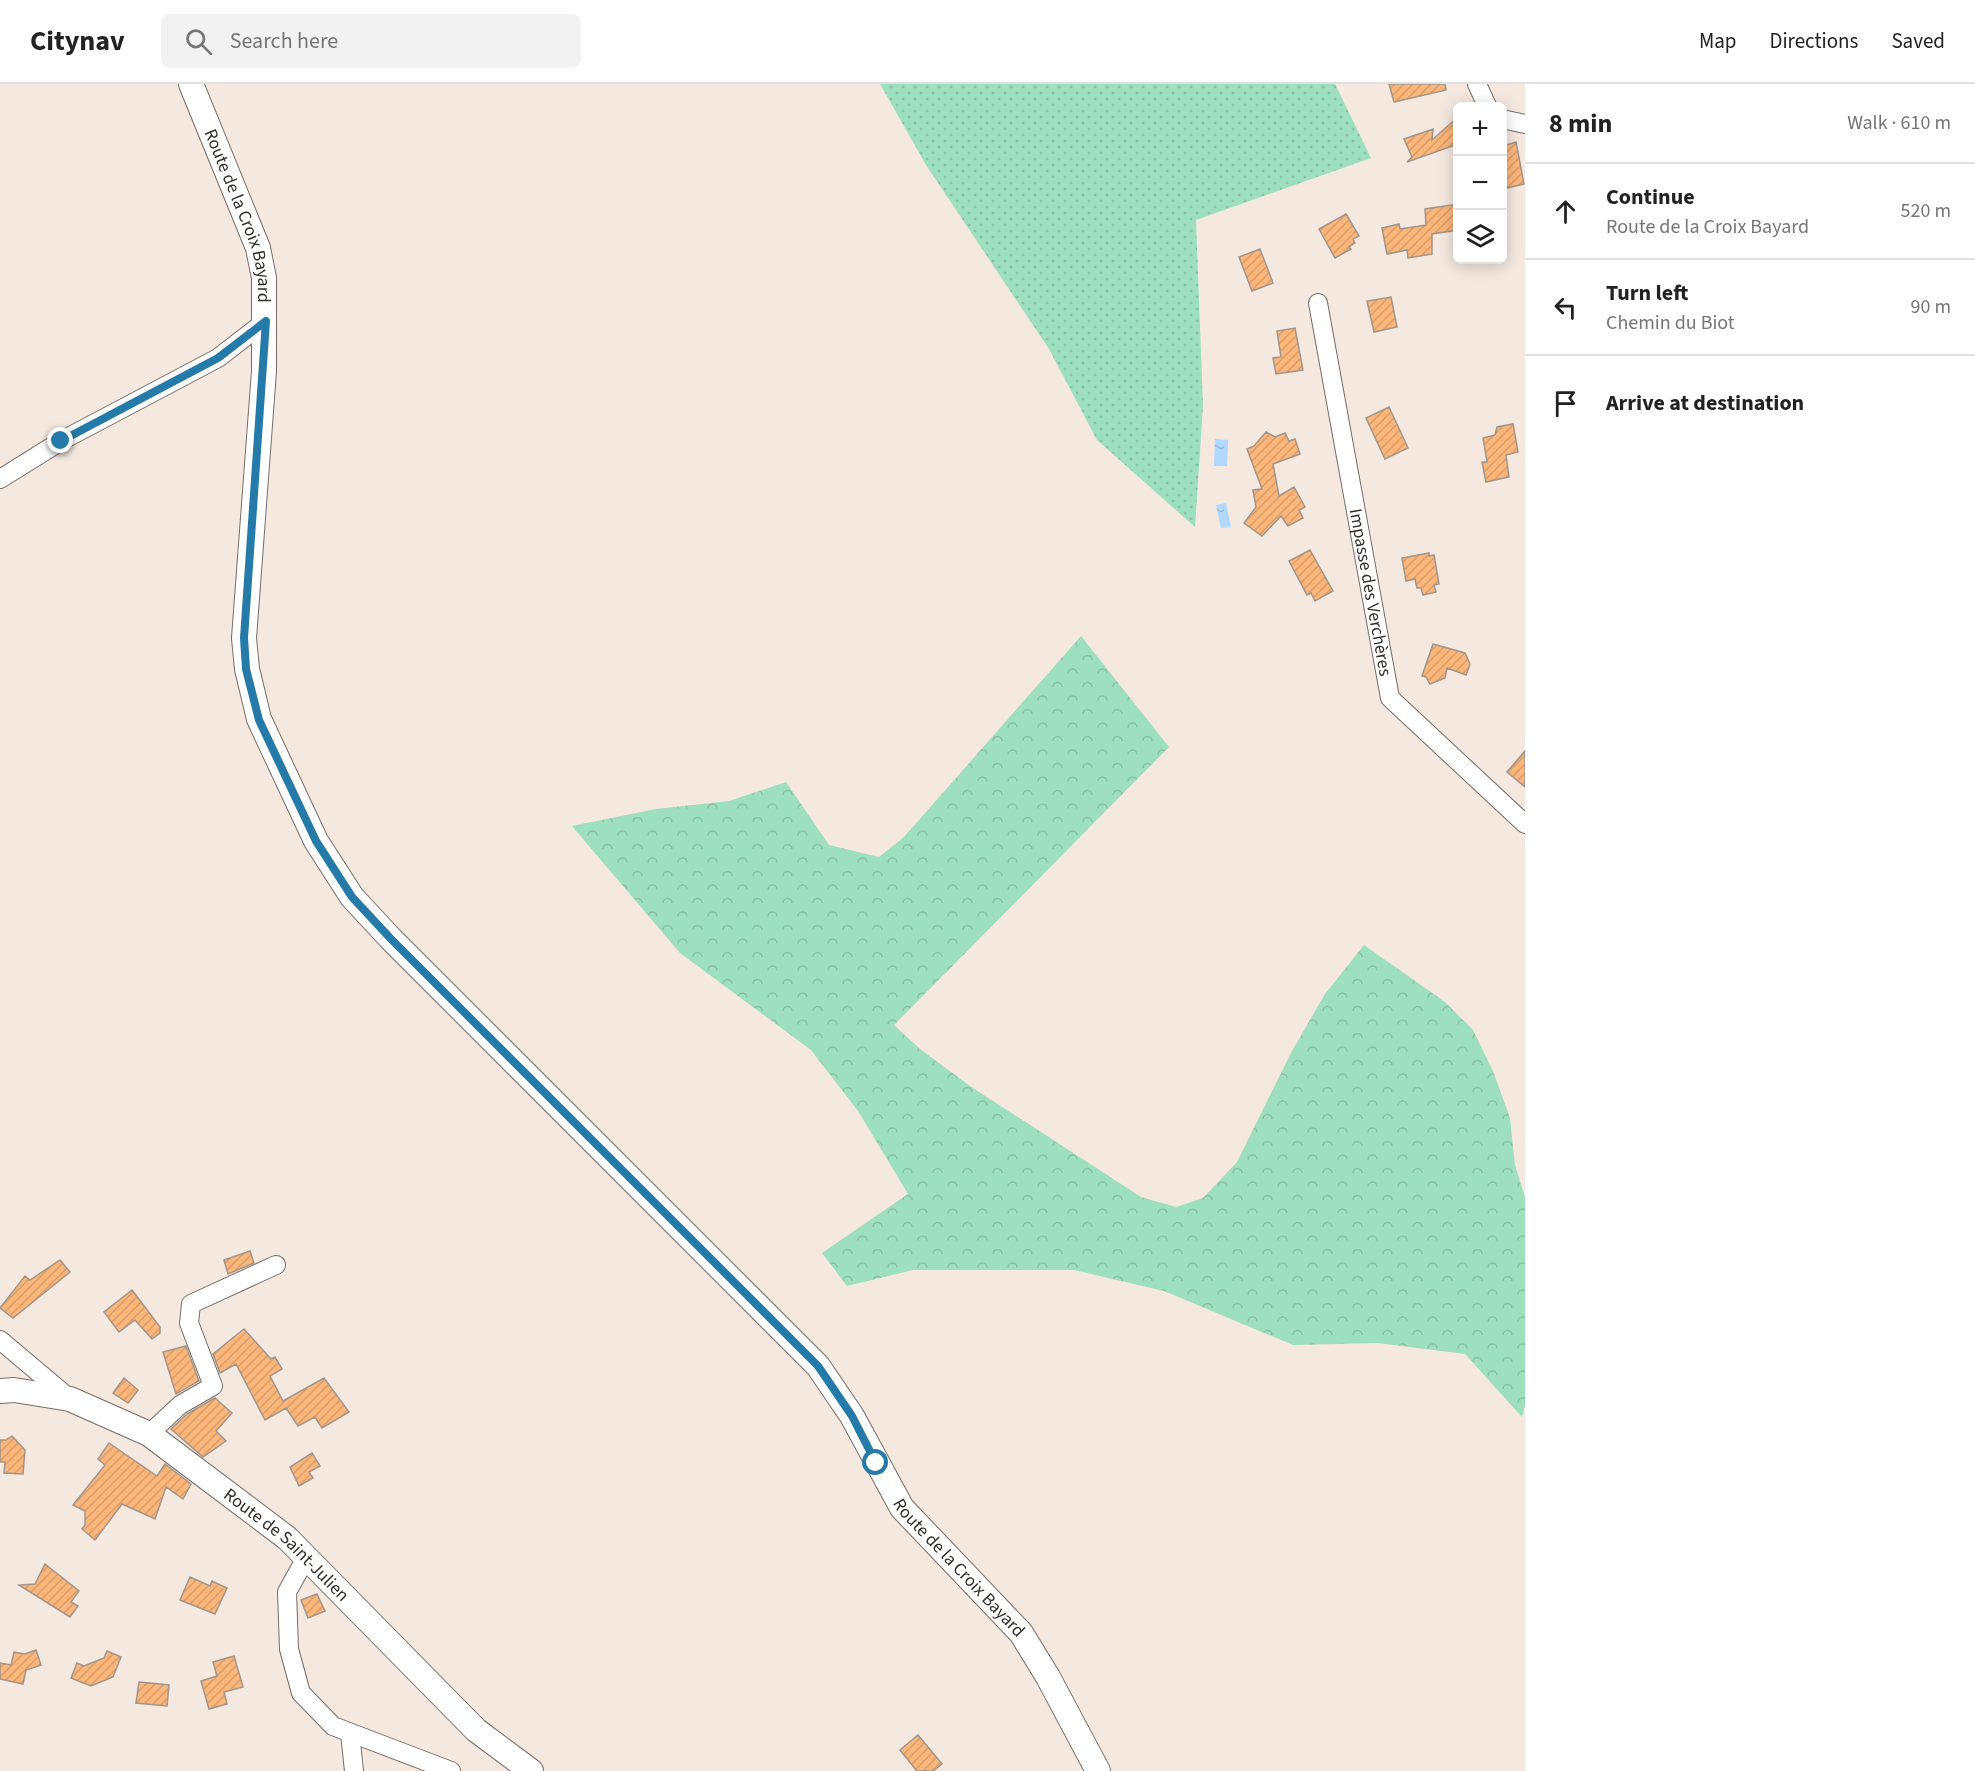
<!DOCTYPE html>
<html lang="en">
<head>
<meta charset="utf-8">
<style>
  :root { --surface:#fff; --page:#f2f2f2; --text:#222; --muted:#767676; --line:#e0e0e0 }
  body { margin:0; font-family:"Source Sans 3",sans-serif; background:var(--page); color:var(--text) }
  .controls { position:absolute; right:18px; top:18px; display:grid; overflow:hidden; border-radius:9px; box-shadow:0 3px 15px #0003 }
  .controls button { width:54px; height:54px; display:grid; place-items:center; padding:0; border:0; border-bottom:2px solid var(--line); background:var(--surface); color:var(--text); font:30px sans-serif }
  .stop { position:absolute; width:18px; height:18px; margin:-14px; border:4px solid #247aa9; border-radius:50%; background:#fff }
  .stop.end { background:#247aa9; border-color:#fff; box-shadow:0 2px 6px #0008 }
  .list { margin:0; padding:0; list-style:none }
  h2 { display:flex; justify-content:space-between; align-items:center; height:78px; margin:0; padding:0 24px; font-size:26px }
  h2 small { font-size:20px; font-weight:400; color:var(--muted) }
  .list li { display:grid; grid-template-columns:39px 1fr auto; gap:18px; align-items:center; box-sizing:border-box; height:96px; padding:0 24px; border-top:2px solid var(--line) }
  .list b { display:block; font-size:22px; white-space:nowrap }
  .list p { margin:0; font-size:20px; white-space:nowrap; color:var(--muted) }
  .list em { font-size:20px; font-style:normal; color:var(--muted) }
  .icon { flex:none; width:33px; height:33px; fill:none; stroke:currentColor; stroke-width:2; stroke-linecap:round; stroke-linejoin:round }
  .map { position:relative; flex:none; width:1525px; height:1687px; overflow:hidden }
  header { display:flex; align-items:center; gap:36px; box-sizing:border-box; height:84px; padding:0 30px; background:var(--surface); border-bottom:2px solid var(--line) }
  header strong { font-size:28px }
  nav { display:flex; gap:33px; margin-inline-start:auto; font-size:21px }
  .search { width:420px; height:54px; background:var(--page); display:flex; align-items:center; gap:15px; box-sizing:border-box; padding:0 21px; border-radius:9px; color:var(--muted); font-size:22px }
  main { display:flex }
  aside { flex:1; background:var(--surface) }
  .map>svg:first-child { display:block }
</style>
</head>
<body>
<header>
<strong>Citynav</strong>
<div class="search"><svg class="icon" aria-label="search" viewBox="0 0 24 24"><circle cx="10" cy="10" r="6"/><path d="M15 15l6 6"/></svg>Search here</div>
<nav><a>Map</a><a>Directions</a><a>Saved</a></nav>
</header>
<main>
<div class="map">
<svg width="1525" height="1687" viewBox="0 0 1525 1687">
  <defs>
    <pattern id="grass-dots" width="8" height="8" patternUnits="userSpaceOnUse" patternTransform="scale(1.5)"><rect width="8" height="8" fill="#9ddfbe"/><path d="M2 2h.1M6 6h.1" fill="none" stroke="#88c0a3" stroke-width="1.8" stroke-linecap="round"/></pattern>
    <pattern id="forest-crowns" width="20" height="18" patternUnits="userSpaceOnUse" patternTransform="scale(1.5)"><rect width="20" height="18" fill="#9ddfbe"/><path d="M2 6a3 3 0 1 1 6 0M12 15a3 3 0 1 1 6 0" fill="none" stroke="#88c0a3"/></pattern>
    <pattern id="water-ripples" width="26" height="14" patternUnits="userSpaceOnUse" patternTransform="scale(1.5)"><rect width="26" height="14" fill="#b1d8fe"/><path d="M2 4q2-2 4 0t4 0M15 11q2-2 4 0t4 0" fill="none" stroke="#99bada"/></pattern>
    <pattern id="building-hatch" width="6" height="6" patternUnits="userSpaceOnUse" patternTransform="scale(1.5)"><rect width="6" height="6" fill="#fcb67a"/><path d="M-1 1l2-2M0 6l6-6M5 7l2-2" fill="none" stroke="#d89d6a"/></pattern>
  </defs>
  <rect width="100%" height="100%" fill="#f4e8df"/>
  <!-- grass -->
  <path fill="url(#grass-dots)" d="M 880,0 L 1335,0 L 1371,74 L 1196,136 L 1203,322 L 1195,443 L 1097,356 L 1049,265 L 926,81 Z"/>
  <!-- forest -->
  <path fill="url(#forest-crowns)" d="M 1081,552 L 1169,663 L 894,941 L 920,965 L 970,1002 L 1141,1113 L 1176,1123 L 1203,1114 L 1237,1078 L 1292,967 L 1325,910 L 1364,861 L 1445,918 L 1473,946 L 1493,987 L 1510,1034 L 1515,1081 L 1525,1113 L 1525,1321 L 1522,1333 L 1465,1270 L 1378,1259 L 1293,1261 L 1164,1207 L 1074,1186 L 913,1186 L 847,1202 L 822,1169 L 908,1110 L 858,1027 L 811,966 L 680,869 L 572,742 L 656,725 L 729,717 L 786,698 L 829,761 L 879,773 L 904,753 Z"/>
  <!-- water -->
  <path fill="url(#water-ripples)" d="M 1215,355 L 1228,356 L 1227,382 L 1214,382 Z
    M 1226,419 L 1231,443 L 1221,444 L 1216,421 Z"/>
  <!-- building -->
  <path fill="url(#building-hatch)" stroke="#a0968d" stroke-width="1.5" d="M 1389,0 L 1445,0 L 1446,6 L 1394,18 Z
    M 1458,33 L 1458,60 L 1407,78 L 1412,73 L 1404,55 L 1433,45 L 1432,56 Z
    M 1516,58 L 1524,100 L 1503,105 L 1503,62 Z
    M 1458,120 L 1458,146 L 1432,150 L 1432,170 L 1408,174 L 1407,166 L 1387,170 L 1382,144 L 1399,140 L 1400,145 L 1426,141 L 1425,125 Z
    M 1346,130 L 1359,152 L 1353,155 L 1355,159 L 1349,163 L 1351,165 L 1335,174 L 1319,145 Z
    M 1260,165 L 1273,199 L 1252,207 L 1239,173 Z
    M 1391,213 L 1397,243 L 1374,248 L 1367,217 Z
    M 1295,244 L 1303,286 L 1276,290 L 1273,274 L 1281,273 L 1277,247 Z
    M 1389,323 L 1408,364 L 1385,375 L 1366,334 Z
    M 1513,340 L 1518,368 L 1506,371 L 1509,393 L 1486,398 L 1482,378 L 1487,378 L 1483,354 L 1495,351 L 1497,343 Z
    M 1266,348 L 1275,353 L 1285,349 L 1289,357 L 1295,355 L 1300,370 L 1273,380 L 1279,412 L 1294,403 L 1305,423 L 1299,426 L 1303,434 L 1288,442 L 1281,432 L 1262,452 L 1244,439 L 1256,423 L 1253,406 L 1262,405 L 1247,365 L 1254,362 Z
    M 1310,466 L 1333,507 L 1315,517 L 1311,509 L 1307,511 L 1289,477 Z
    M 1429,469 L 1429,472 L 1434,471 L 1439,500 L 1434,501 L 1436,508 L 1423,511 L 1421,504 L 1417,504 L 1415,495 L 1406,497 L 1402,474 Z
    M 1433,560 L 1465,569 L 1470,580 L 1466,591 L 1447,584 L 1445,594 L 1430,600 L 1426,593 L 1422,592 Z
    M 1525,667 L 1525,703 L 1507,688 Z
    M 250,1167 L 254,1179 L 228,1190 L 224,1176 Z
    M 60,1176 L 70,1188 L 13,1234 L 0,1224 L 25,1192 L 30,1196 Z
    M 132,1206 L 160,1243 L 160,1249 L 152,1255 L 135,1236 L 119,1248 L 104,1228 Z
    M 244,1245 L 271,1275 L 275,1273 L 282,1285 L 270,1292 L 283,1317 L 324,1294 L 349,1328 L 322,1344 L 315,1333 L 298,1342 L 286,1324 L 265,1336 L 236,1280 L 220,1289 L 213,1270 Z
    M 186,1262 L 199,1297 L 176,1310 L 163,1268 Z
    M 124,1294 L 138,1306 L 128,1319 L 113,1309 Z
    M 215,1314 L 232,1329 L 216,1347 L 226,1357 L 203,1373 L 171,1345 L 187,1330 Z
    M 12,1352 L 25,1366 L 23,1390 L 4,1389 L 5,1378 L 0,1378 L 0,1356 L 6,1356 Z
    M 109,1359 L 157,1392 L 165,1380 L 191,1400 L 183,1415 L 166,1403 L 155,1435 L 122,1420 L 95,1456 L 82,1445 L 85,1441 L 85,1427 L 73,1421 L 105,1381 L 98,1375 Z
    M 312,1369 L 320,1382 L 309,1388 L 313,1394 L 299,1402 L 290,1383 Z
    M 45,1480 L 79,1507 L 71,1518 L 78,1522 L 70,1533 L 19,1501 L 35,1500 Z
    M 190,1493 L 210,1502 L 212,1497 L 227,1504 L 215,1530 L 180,1516 Z
    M 317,1510 L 325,1527 L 308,1534 L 301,1516 Z
    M 36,1566 L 41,1581 L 26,1586 L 23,1600 L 0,1595 L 0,1579 L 11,1581 L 14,1568 L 25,1570 Z
    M 107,1567 L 121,1573 L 113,1593 L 91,1602 L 71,1594 L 77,1579 L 84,1582 L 104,1574 Z
    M 234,1572 L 243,1603 L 224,1608 L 227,1620 L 209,1625 L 201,1597 L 217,1592 L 213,1578 Z
    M 139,1598 L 169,1601 L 167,1622 L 136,1619 Z
    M 918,1651 L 942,1680 L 933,1687 L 917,1687 L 900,1666 Z"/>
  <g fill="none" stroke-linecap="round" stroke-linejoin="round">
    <!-- street casing -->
    <g stroke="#776d65" stroke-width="20">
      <g id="street">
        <path d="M 1477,0 L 1487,22"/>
        <path d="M 1502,35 L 1525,40"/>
        <path id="s1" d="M 1318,219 L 1390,614 L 1525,740"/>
        <path d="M 0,395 L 61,357 L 218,274 L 266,237"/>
        <path d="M 0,1256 L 70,1315"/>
        <path d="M 149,1350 L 180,1321 L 213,1302 L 189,1239 L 191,1220 L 276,1181"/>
        <path d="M 306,1474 L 287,1508 L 289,1565 L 301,1609 L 333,1642 L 451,1687"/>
        <path d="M 350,1649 L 354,1687"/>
      </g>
    </g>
    <!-- secondary casing -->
    <g stroke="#776d65" stroke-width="26">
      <g id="secondary">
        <path id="s2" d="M 191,0 L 258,164 L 264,194 L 264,287 L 244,554 L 247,585 L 259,635 L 316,757 L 352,813 L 391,855 L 818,1282 L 852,1332 L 902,1424 L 1021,1549 L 1048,1593 L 1098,1687"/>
        <path id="s3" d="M 0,1307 L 14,1306 L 70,1315 L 149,1350 L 287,1454 L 476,1646 L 531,1687"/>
      </g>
    </g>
    <!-- street -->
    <use href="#street" stroke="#fff" stroke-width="18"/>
    <!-- secondary -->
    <use href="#secondary" stroke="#fff" stroke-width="24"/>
  </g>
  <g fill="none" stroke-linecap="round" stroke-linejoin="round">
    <!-- route -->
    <path stroke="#247aa9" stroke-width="8" d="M 61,357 L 218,274 L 266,237 L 244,554 L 246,585 L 259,636 L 316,757 L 352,813 L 391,855 L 818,1282 L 852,1332 L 876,1379"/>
  </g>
  <g text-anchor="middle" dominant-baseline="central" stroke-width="5" stroke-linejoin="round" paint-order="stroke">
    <!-- street labels -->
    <g font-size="18" fill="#332e2b" stroke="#f4e8df">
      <text stroke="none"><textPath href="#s2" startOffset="141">Route de la Croix Bayard</textPath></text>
      <text stroke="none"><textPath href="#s1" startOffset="294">Impasse des Verchères</textPath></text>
      <text stroke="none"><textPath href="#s3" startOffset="334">Route de Saint-Julien</textPath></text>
      <text stroke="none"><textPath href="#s2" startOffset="1761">Route de la Croix Bayard</textPath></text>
    </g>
  </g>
</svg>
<div class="controls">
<button>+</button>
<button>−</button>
<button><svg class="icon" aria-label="layers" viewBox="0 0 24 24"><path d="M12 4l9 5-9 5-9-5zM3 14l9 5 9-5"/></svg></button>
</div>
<div class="stop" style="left:876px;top:1379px"></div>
<div class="stop end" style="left:61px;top:357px"></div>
</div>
<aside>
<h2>8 min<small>Walk · 610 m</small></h2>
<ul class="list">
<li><svg class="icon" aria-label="ahead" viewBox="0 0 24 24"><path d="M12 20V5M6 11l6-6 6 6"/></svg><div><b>Continue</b><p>Route de la Croix Bayard</p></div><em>520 m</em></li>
<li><svg class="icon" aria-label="left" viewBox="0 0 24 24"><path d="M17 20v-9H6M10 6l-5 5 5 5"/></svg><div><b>Turn left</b><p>Chemin du Biot</p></div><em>90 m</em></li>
<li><svg class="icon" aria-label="arrive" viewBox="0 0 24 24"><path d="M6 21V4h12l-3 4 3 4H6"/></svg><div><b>Arrive at destination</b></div></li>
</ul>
</aside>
</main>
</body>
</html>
